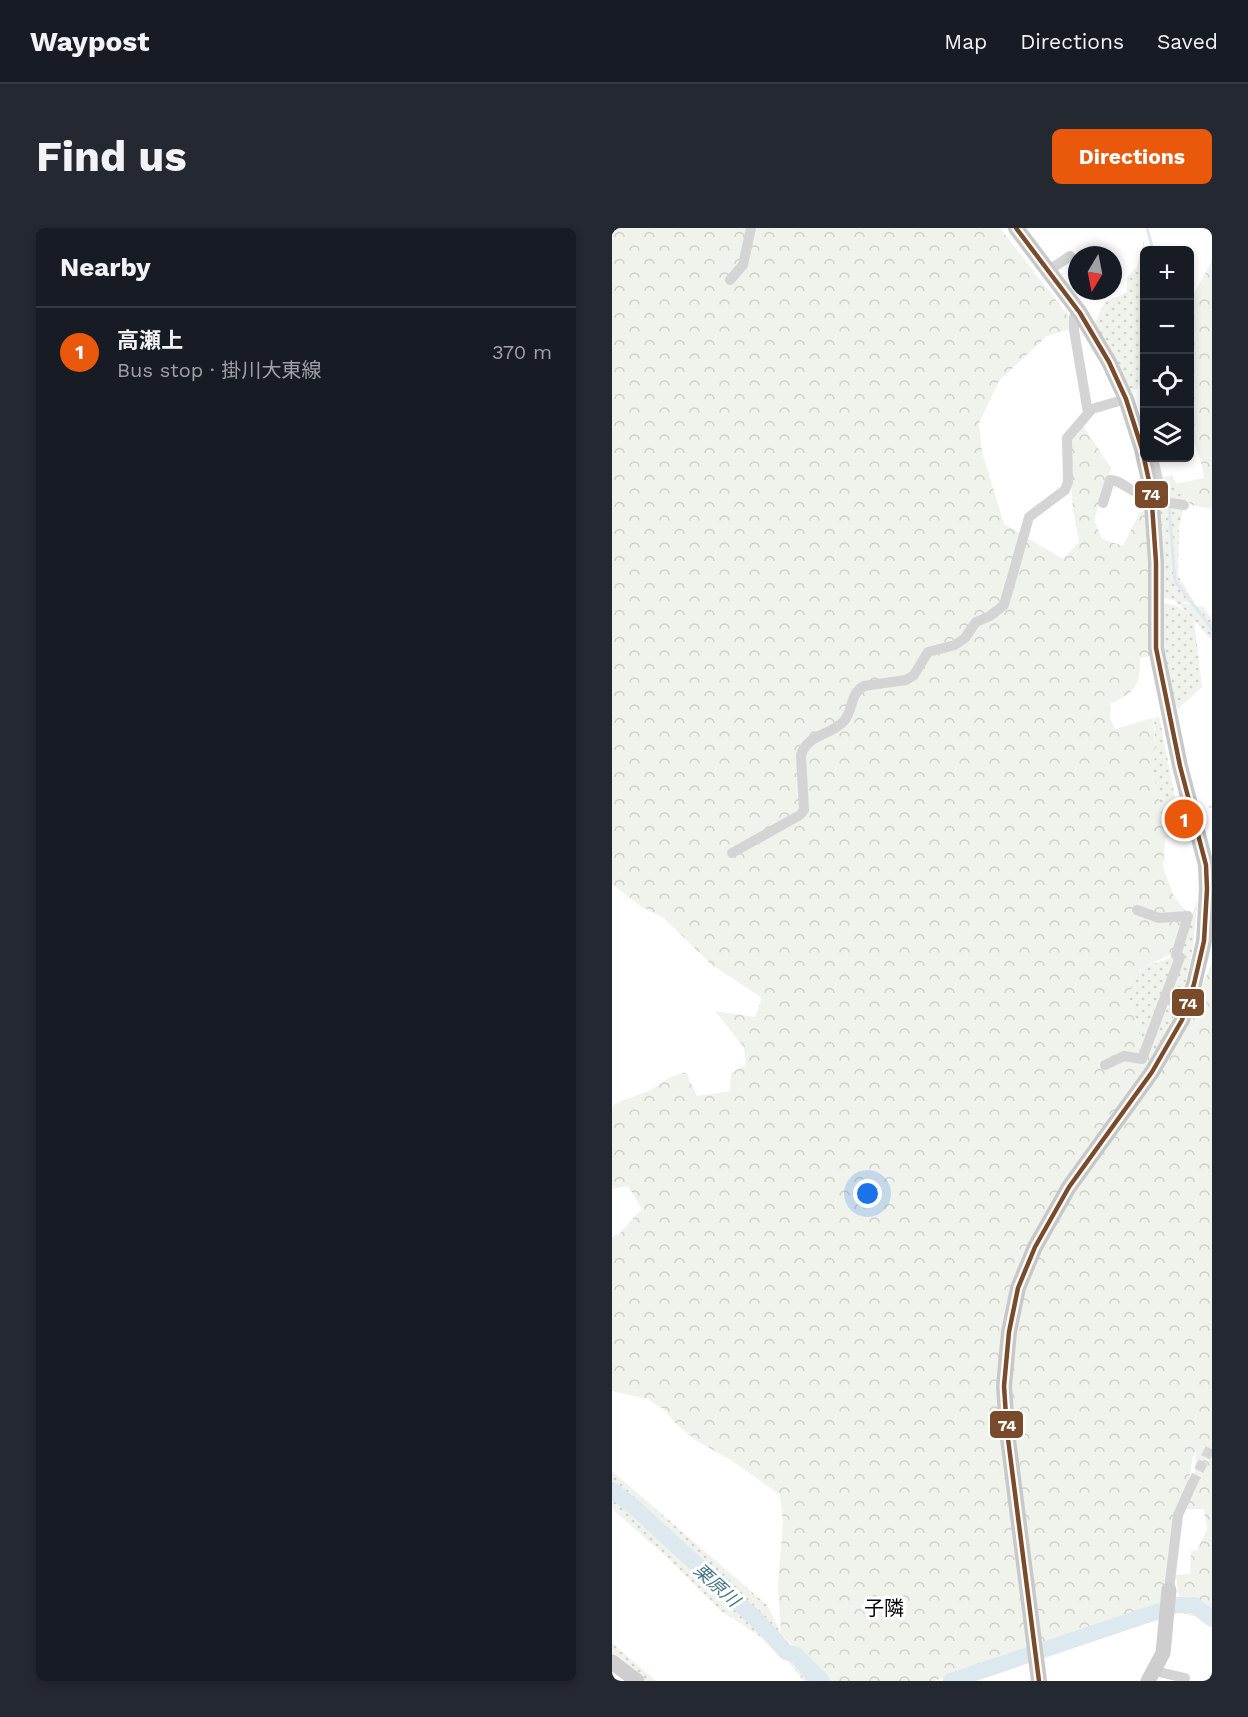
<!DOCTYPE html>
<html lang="en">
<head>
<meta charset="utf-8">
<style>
  :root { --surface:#171b24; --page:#242831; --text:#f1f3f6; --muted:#9ea1a6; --line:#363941; --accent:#ea580c }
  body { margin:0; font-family:"Work Sans","Noto Sans JP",sans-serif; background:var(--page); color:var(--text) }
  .controls { position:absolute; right:18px; top:18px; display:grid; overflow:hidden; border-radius:9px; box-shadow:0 3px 9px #0003 }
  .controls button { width:54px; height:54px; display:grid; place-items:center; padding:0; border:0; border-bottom:2px solid var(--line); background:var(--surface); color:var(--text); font:30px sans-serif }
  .compass { position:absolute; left:456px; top:18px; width:54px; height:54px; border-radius:50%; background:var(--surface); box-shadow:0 3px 9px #0003; rotate:190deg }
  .you { position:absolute; left:256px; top:966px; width:21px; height:21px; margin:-15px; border:4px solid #fff; border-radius:50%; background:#1a73e8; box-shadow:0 0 0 9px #1a73e833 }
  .badge { display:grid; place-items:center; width:39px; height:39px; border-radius:50%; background:var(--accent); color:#fff; font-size:20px; font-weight:700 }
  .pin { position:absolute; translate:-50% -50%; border:3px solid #fff; box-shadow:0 2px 6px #0006 }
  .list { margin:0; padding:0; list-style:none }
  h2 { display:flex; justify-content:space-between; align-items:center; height:78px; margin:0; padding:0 24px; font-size:26px }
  h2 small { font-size:20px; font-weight:400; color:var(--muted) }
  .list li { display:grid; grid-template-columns:39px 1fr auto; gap:18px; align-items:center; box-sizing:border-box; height:90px; padding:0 24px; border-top:2px solid var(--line) }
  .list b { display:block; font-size:22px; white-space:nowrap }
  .list p { margin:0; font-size:20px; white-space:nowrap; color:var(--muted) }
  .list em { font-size:20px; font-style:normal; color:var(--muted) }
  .icon { flex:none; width:33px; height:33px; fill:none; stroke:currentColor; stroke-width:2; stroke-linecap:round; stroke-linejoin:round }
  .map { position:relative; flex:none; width:600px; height:1453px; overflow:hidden; border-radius:9px }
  header { display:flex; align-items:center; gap:36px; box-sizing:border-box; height:84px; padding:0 30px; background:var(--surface); border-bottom:2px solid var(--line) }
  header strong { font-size:28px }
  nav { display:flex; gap:33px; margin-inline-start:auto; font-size:21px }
  .intro { display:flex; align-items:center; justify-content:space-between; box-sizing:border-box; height:144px; padding:0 36px }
  h1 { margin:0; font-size:42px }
  .button { padding:15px 27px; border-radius:9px; background:var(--accent); color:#fff; font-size:21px; font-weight:700 }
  main { display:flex; gap:36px; padding:0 36px }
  aside { flex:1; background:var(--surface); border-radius:9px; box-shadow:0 3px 9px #0003 }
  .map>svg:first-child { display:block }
</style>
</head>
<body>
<header>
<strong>Waypost</strong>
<nav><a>Map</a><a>Directions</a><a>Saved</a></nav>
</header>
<div class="intro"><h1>Find us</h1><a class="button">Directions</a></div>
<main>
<aside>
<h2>Nearby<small></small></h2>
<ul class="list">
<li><span class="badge">1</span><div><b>高瀬上</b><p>Bus stop · 掛川大東線</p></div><em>370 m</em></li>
</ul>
</aside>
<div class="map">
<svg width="600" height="1453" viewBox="0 0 600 1453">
  <defs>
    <pattern id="grass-dots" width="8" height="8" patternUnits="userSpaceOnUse" patternTransform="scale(1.5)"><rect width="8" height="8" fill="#f0f2ec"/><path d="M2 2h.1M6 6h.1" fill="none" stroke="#ced0cb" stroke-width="1.8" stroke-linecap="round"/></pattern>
    <pattern id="forest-crowns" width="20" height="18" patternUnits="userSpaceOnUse" patternTransform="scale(1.5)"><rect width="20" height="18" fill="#f0f2ec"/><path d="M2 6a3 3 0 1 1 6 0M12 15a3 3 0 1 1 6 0" fill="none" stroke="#ced0cb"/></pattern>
  </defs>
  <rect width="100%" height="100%" fill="#fff"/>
  <!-- grass -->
  <path fill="url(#grass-dots)" d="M 532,13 L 532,71 L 526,161 L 518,162 L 483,95 L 493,74 L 515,64 L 515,49 L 525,39 Z
    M 559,247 L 574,271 L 567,299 L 566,348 L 583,375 L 568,374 L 592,379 L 600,392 L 600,413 L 582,392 L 590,459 L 566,481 C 548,452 553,409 551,375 L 565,378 L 576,385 L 562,372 L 547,369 L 545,252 Z
    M 547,488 L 570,604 L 553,611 L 538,537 L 544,528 L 542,491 Z
    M 585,672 C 582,731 574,768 547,821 L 534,823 L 517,772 L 520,751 L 527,750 L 529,740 L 567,727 Z
    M 0,1243 L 155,1377 L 169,1406 L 198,1439 L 206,1453 L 192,1453 L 165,1420 L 108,1382 L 55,1329 L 0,1281 Z
    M 0,1415 L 44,1453 L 34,1453 L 0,1428 Z"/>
  <!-- forest -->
  <path fill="url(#forest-crowns)" d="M 0,0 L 388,0 L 457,89 L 459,101 L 435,108 L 387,153 L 367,195 L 370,224 L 392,296 L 451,331 L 467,314 L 461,282 L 456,211 L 470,196 L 499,240 L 482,292 L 490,311 L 511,318 L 528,284 L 533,283 L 537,317 L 538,428 L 528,430 C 528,459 524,463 498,476 L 498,490 L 503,501 L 541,490 L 544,529 L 538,537 L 545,559 L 553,611 L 551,639 L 562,669 L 575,684 L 564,727 L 557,727 L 528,741 L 527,751 L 521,752 L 517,772 L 534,822 L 558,819 L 571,800 L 600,735 L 600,1387 L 579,1388 L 565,1383 L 567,1371 L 564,1347 L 578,1346 L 579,1323 L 585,1322 L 595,1302 L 592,1281 L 573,1281 L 582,1257 L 584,1222 L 581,1229 L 554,1374 L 491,1398 L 438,1414 L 400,1431 L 321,1453 L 217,1453 L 169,1406 L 166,1356 L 171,1294 L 168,1267 L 119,1232 L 83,1212 L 61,1193 L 54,1183 L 36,1171 L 0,1163 L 0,1009 L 7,1006 L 30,981 L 16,958 L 0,961 L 0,880 L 2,876 L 39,862 L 59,849 L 74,844 L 85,868 L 118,863 L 119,845 L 134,837 L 132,819 L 103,783 L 143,789 L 150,770 L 99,736 L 52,690 L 30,679 L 0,656 Z
    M 600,33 L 600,281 L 579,277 L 563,256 L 592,250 C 588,216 571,210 582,170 L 578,160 L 578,73 Z
    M 0,1254 L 138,1375 L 157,1395 L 158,1408 L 0,1267 Z"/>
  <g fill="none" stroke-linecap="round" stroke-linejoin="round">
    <!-- stream -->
    <path stroke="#dde9ef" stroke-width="3" d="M 535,0 L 541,22
      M 532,95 L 528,151 L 532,181
      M 557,278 L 563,353 L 600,401
      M 598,579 L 600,578
      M 174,1424 L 197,1453"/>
    <!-- river -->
    <path stroke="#dde9ef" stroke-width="16" d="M 0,1262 L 22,1279 L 145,1392 L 174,1424 L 184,1427 L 210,1453
      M 339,1453 L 565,1377 L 582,1377 L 600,1391"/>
    <!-- street-tunnel -->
    <path stroke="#d6d6d6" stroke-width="10" stroke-dasharray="10 5" stroke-linecap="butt" d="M 580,1256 L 600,1217"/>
    <!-- street -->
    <path stroke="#d4d4d4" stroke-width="10" d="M 436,43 L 458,28
      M 118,52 L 131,37 L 139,0
      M 467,83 L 462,89 L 462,102 L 476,185
      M 541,230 L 551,274 L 572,277
      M 491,275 L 498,252 C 511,252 519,267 539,268
      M 120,625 L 188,587 L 192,582 L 189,527 C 196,505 219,508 232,493 C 242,482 237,466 252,458 L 294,452 L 302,447 L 316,424 L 343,417 L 353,410 L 364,394 L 378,388 L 392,377 L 417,289 L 453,262 L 456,254 L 455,210 L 480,181 L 514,171
      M 553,770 L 574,779
      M 493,837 L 512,828 L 530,831 L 568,729 L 564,727 L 576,688 L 547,690 L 525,682
      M 557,1362 L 566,1287 L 580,1256
      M 543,1443 L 573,1450"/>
    <!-- secondary -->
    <path stroke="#cecece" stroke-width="15" d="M 0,1434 L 25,1453
      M 536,1453 L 551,1425 L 557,1362"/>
    <!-- primary -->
    <path stroke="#c8c8c8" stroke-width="16" d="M 404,0 L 468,85 L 497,134 L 514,171 L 530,221 L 539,262 L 544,334 L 544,420 L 568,538 L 594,637 L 595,661 L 592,713 L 582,756 L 570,792 L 540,844 L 457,959 L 423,1019 L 406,1060 L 397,1104 L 392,1158 L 395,1203 L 427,1453"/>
    <!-- bus-1 casing -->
    <g stroke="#fff" stroke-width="9">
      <path id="bus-1" d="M 404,0 L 468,85 L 497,134 L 514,171 L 530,221 L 539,262 L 544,334 L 544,420 L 568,538 L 594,637 L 595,661 L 592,713 L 582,756 L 570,792 L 540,844 L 457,959 L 423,1019 L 406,1060 L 397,1104 L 392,1158 L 395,1203 L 427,1453"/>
    </g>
    <!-- bus-1 -->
    <use href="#bus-1" stroke="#7a4b2a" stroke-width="4.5"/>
  </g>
  <g text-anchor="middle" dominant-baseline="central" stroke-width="6" stroke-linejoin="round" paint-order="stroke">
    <!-- water labels -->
    <g font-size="18" font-style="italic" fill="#477489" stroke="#fff">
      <text transform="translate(105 1357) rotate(42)">栗原川</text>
    </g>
    <!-- quarter labels -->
    <g font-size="20" fill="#000" stroke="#fff">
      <text x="272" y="1380">子隣</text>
    </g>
  </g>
  <g stroke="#fff" stroke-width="2">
    <rect x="522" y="252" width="35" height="29" rx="6" fill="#7a4b2a"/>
    <rect x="559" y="760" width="34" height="29" rx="6" fill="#7a4b2a"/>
    <rect x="377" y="1182" width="35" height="29" rx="6" fill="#7a4b2a"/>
  </g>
  <g font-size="16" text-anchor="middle" font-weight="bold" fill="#fff">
    <text x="539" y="272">74</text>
    <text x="576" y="781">74</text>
    <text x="395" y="1203">74</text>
  </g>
</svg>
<div class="controls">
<button>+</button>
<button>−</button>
<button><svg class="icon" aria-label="locate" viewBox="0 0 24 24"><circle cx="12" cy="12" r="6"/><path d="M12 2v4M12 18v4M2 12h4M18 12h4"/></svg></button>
<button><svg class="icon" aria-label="layers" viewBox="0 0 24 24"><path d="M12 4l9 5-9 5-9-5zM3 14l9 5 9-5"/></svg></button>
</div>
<svg class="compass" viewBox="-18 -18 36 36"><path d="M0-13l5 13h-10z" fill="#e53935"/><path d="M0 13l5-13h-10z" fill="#9ea1a6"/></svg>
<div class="you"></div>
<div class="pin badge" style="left:572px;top:591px">1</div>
</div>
</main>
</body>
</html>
